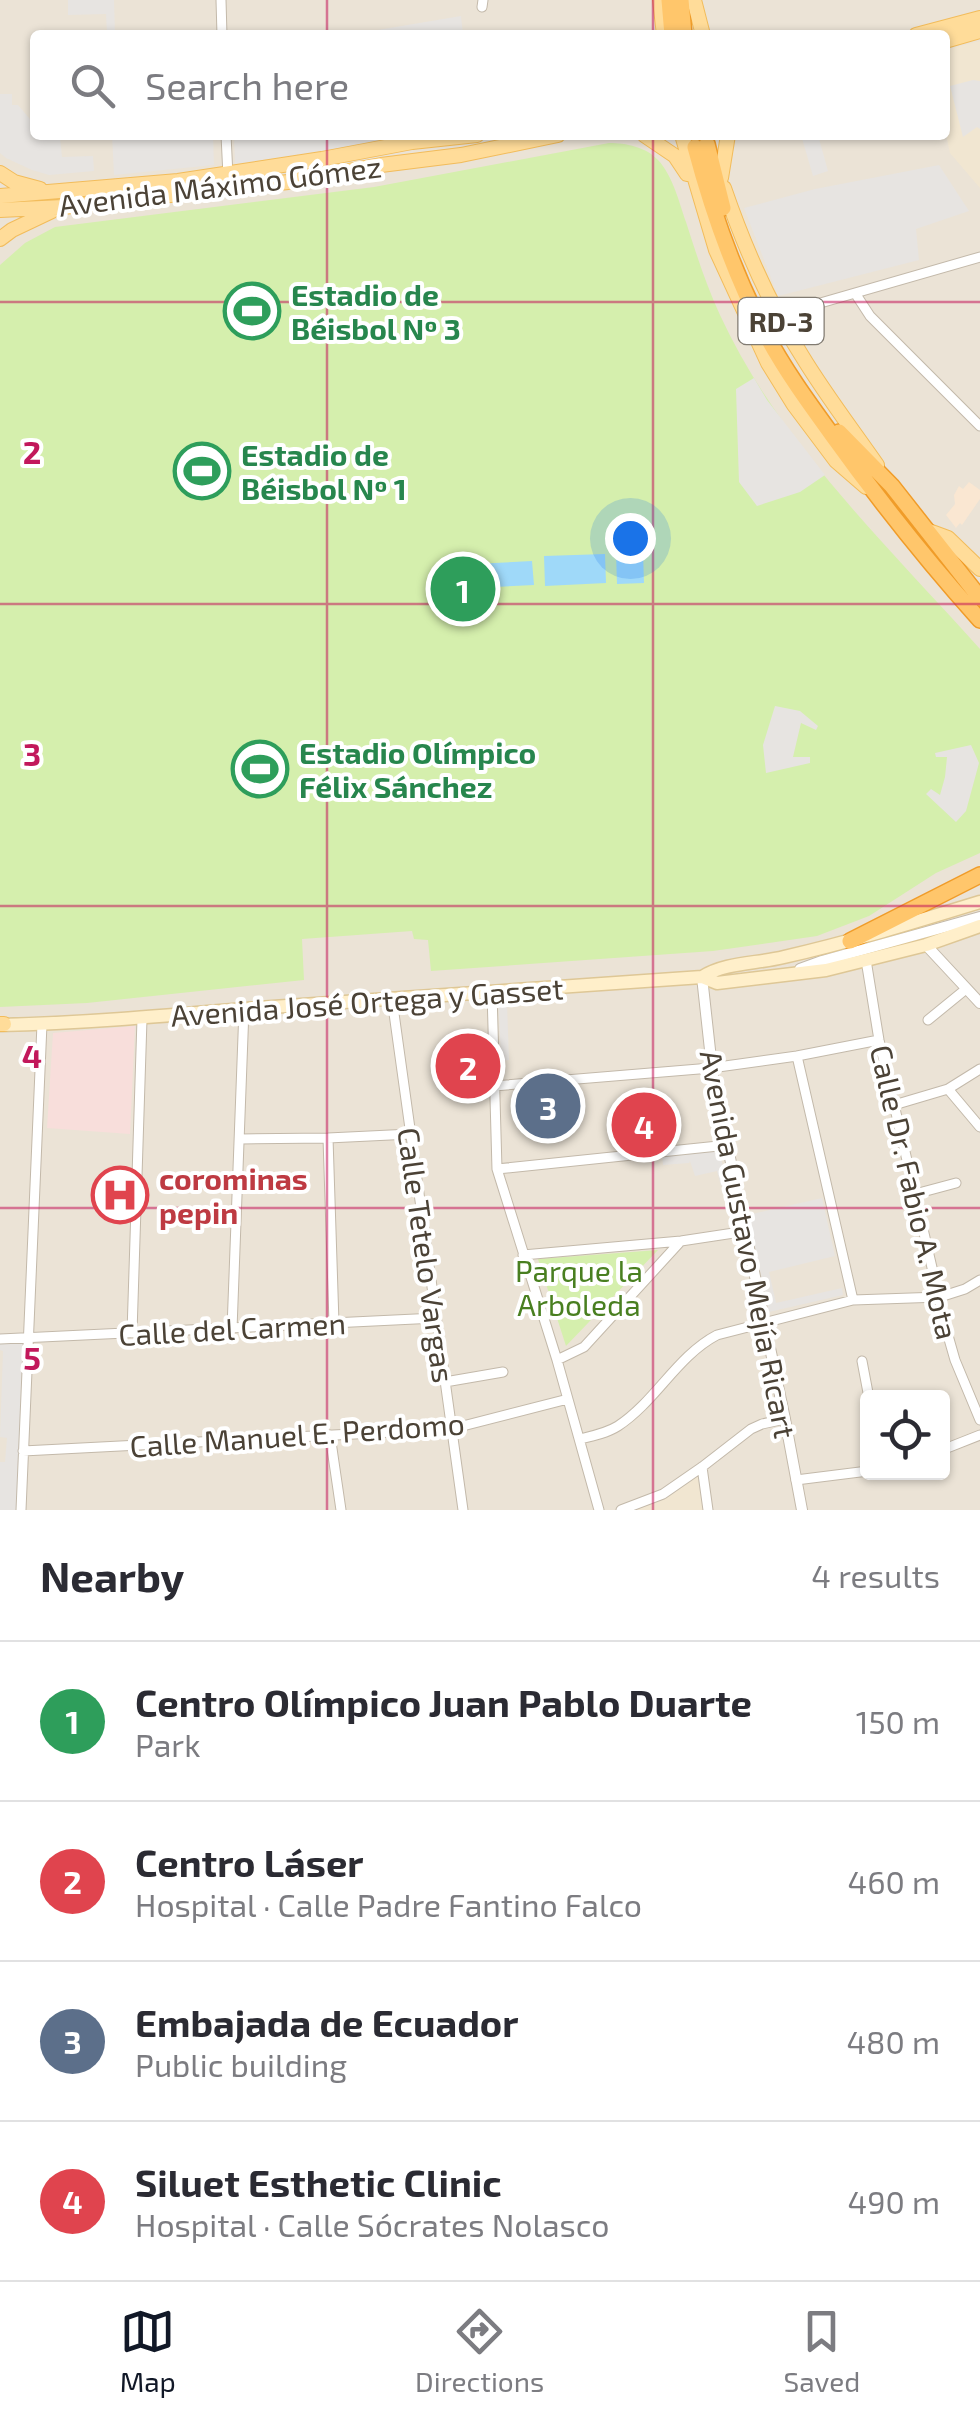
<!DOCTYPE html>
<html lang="en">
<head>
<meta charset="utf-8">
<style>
  :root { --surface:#fff; --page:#f7f7f7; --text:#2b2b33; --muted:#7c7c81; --line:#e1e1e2; --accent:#111827 }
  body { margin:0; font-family:"Exo 2",sans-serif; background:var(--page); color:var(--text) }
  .controls { position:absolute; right:30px; bottom:30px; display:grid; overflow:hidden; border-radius:10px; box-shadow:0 2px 8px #0004 }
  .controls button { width:90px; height:90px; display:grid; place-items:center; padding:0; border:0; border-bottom:2px solid var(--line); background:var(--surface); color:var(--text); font:50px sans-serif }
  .you { position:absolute; left:630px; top:538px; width:35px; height:35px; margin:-25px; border:8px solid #fff; border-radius:50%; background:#1a73e8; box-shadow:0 0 0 15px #1a73e833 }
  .badge { display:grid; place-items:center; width:65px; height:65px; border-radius:50%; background:var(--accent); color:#fff; font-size:32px; font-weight:700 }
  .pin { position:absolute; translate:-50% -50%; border:5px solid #fff; box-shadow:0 2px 10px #0006 }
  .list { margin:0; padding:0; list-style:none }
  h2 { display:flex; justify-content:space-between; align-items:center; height:130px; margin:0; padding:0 40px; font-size:42px }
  h2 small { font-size:32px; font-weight:400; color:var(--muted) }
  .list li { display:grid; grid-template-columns:65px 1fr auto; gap:30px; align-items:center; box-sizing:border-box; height:160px; padding:0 40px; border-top:2px solid var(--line) }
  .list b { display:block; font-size:38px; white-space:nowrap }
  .list p { margin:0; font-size:32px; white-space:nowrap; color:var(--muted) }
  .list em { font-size:32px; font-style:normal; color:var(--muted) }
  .icon { flex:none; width:55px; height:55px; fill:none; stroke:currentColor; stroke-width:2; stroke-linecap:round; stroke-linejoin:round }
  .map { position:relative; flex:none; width:980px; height:1510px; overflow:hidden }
  .search { position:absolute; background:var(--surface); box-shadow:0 2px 8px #0004; left:30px; right:30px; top:30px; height:110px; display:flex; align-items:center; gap:25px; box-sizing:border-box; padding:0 35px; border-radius:10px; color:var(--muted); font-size:38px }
  .sheet { height:770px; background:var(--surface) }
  nav { display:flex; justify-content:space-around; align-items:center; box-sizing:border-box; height:140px; border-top:2px solid var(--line); background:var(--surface); font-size:28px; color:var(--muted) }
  nav a { display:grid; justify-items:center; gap:5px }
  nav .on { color:var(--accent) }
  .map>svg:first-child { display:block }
</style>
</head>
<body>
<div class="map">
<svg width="980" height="1510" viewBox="0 0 980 1510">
  <rect width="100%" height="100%" fill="#f6f1e9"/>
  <!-- residential -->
  <path fill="#ebe3d6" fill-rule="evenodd" d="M 0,0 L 980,0 L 980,1510 L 0,1510 ZM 35,35 L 945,35 L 945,135 L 35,135 ZM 868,1398 L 942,1398 L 942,1472 L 868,1472 Z"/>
  <!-- commercial -->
  <path fill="#fae7d2" d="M 969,482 L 980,490 L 980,499 L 962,525 L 960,523 L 956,528 L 946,515 L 955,504 L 954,495 L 959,486 L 963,489 Z"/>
  <!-- education -->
  <path fill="#f1e6d1" d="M 980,41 L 980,188 L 950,153 L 945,130 L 945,50 Z
    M 699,1474 L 704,1510 L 629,1510 Z"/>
  <!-- medical -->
  <path fill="#f8dedb" d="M 135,1026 L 130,1134 L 47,1128 L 53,1033 Z
    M 483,1055 L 483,1077 L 453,1078 L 452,1056 Z"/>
  <!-- green -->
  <path fill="#d5efad" d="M 609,143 C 626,143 646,147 658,160 C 673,176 679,202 686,222 C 696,253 706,285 720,315 C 779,443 887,545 980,649 L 980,853 L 936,873 L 869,916 L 817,936 L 713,951 L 431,971 L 428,940 L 414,939 L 412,931 L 302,939 L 304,980 L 87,1003 L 0,1007 L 0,265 L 25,243 L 55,227 L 374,187 Z
    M 658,1250 L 566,1346 L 538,1259 Z"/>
  <!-- parking -->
  <path fill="#e7e4e1" d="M 68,0 L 114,0 L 115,35 L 107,35 L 106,14 L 68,15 Z
    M 461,16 L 463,35 L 348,35 Z
    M 973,80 L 980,81 L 980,129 L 977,127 L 963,137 L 950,86 Z
    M 0,94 L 12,94 L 12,105 L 18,105 L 35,125 L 35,135 L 60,137 L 62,157 L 93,156 L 94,171 L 49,175 L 32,170 L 6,158 L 0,153 Z
    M 112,135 L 213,135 L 214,165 L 114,175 Z
    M 234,135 L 427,135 L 235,164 Z
    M 801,135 L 818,135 L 828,171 L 813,176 Z
    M 939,165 L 969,211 L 916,229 L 919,260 L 778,296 L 744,208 L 815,189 Z
    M 754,378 L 767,400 L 825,475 L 800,492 L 757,506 L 739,482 L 736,389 Z
    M 775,706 L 800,711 L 818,726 L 816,730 L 801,723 L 793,757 L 810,757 L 810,763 L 766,773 L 763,745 Z
    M 971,745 L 979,763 L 966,811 L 956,822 L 926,794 L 931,789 L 940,795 L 945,777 L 947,757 L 936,757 L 935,753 Z
    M 528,993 L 529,1002 L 507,1003 L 509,1060 L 501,1061 L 498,994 Z
    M 719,1149 L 727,1185 L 721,1186 L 717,1171 L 695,1176 L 690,1161 L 689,1163 L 663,1165 L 662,1155 Z
    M 822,1198 L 835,1256 L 769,1272 L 776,1303 L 842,1288 L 843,1295 L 769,1312 L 748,1215 Z
    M 25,1339 L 18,1510 L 0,1510 L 0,1462 L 5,1462 L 7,1438 L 0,1437 L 3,1351 L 0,1350 L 0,1341 Z"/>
  <!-- water -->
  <path fill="#9fd9f9" d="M 643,552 L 644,583 L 617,584 L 616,553 Z
    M 605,554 L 606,583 L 545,586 L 544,556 Z
    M 532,561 L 534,585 L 475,588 L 474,564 Z"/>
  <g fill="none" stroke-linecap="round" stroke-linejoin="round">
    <!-- minor casing -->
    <g stroke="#c3b9aa" stroke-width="11">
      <path id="minor" d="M 221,0 L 222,35
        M 482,7 L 483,0
        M 226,135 L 228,176
        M 855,293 L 870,316 L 980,426
        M 781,320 L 792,311 L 803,308 L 980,257
        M 866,960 L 879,1040 L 947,1332 L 955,1360 L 980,1420
        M 492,992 L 497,1169 L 557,1360 L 599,1510
        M 392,999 L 463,1510
        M 928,1020 L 966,989
        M 797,1056 L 853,1300
        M 494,1086 L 711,1068 L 797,1056 L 879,1040
        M 948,1089 L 980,1127
        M 894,1105 L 948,1089 L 980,1069
        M 328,1138 L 334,1323
        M 241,1139 L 328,1138 L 411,1134
        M 497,1169 L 728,1145
        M 915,1194 L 956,1183
        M 523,1255 L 681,1241 L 747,1231
        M 232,1329 L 244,1009
        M 132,1333 L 142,1019
        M 0,1339 L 436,1318
        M 557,1360 L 584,1347 L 680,1242
        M 862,1361 L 869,1398
        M 445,1382 L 503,1372
        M 330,1435 L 341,1510
        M 580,1439 C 593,1436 607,1433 618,1426 C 656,1401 677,1356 717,1335 L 853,1300 L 940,1297 L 965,1289 L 980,1280
        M 942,1450 L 980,1435
        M 23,1451 L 451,1429 L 568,1399
        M 702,1467 L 708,1510
        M 796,1480 L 868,1471
        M 21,1510 L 42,1024
        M 621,1510 L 663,1494 L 702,1467 L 751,1429 L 762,1424 L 785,1419"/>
    </g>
    <!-- tertiary casing -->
    <g stroke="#c3b9aa" stroke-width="12">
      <path id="tertiary" d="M 926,945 L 980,1003
        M 800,969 L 822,961 L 980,917
        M 702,977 L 713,1077 L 785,1419 L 802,1510"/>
    </g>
    <!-- secondary casing -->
    <g stroke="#dec796" stroke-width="15">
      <path id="secondary" d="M 702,977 C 726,962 756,964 784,957 C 850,942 915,922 980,902
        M 0,1025 C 82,1023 162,1016 244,1009 C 396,997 549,987 702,977 L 717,983 L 826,970 L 926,945 L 980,926"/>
    </g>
    <!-- primary casing -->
    <g stroke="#f2bc5b" stroke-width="16">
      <path id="primary" d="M 660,0 L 664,35
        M 694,0 L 703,35
        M 916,35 L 980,18
        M 945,41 L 980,31
        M 644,135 L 675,156 L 687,174
        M 682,135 L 716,250 L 768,363 L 794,405 L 836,461 L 866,487
        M 0,173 L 14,182 L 40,189
        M 721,178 L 728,135
        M 724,188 C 744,246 769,304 802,356 C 825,394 852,429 877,465
        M 0,196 L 178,181 L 322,159 L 412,142 L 477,135
        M 0,210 L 63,207 L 288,182 L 381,165 L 461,155 L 558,135
        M 0,239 L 12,230 L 52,211
        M 929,531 L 948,538 L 980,569
        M 0,1024 L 4,1024"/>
    </g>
    <!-- motorway casing -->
    <g stroke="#f09c29" stroke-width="18">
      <path id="motorway" d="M 669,0 L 672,35
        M 681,0 L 684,35
        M 707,144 L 723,208
        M 695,147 C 712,211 734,274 765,333 C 784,369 808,402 832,435 C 878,499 927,561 980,620
        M 839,432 L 892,486 L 980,598
        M 850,941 L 980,875"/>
    </g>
    <!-- minor -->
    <use href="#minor" stroke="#fff" stroke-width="9"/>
    <!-- tertiary -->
    <use href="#tertiary" stroke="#fff" stroke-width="10"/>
    <!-- secondary -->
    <use href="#secondary" stroke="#ffefca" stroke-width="12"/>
    <!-- primary -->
    <use href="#primary" stroke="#ffdc99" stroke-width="14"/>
    <!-- motorway -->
    <use href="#motorway" stroke="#ffc66b" stroke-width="15"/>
  </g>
  <!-- grid -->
  <path fill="none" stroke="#c2185b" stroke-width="2.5" stroke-opacity="0.55" d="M 327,0 L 327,35M 653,0 L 653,35M 327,135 L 327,1510M 653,135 L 653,1510M 0,302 L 980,302M 0,604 L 980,604M 0,906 L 980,906M 0,1208 L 980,1208"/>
  <!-- icons -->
  <defs>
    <g id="stadium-ring" transform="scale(2.875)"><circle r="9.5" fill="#fff" stroke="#2e9e5b" stroke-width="1.5"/><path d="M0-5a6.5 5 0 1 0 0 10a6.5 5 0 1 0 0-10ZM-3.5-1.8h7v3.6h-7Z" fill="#2e9e5b"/></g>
    <g id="hospital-ring" transform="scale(2.875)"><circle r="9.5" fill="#fff" stroke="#e0444e" stroke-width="1.5"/><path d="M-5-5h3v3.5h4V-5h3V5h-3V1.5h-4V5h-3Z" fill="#e0444e"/></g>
  </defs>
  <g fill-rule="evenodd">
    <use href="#stadium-ring" x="252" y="311"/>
    <use href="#stadium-ring" x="202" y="471"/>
    <use href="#stadium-ring" x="260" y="769"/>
    <use href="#hospital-ring" x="120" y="1195"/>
  </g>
  <g text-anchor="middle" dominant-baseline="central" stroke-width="8" stroke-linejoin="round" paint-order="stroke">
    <!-- shield labels -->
    <rect fill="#fff" stroke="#817b72" stroke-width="2.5" x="738.5" y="298" width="85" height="46" rx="8"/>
    <g font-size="28" font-weight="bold" fill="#4b4236">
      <text x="781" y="321">RD-3</text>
    </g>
    <!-- street labels -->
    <g font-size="30" fill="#4b4236" stroke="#fff">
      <text transform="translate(220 185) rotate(-7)">Avenida Máximo Gómez</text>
      <text transform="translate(367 1001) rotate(-4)">Avenida José Ortega y Gasset</text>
      <text transform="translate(915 1192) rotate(77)">Calle Dr. Fabio A. Mota</text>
      <text transform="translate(749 1244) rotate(79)">Avenida Gustavo Mejía Ricart</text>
      <text transform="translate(427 1255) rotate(82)">Calle Tetelo Vargas</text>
      <text transform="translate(232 1328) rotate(-3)">Calle del Carmen</text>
      <text transform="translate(297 1434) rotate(-4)">Calle Manuel E. Perdomo</text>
    </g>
    <!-- leisure labels -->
    <g font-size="30" font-weight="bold" fill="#27864d" stroke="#fff" text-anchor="start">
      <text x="291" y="294">Estadio de<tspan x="291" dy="34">Béisbol Nº 3</tspan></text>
      <text x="241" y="454">Estadio de<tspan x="241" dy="34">Béisbol Nº 1</tspan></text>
      <text x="299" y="752">Estadio Olímpico<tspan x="299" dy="34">Félix Sánchez</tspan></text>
    </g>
    <!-- health labels -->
    <g font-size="30" font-weight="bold" fill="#be3a42" stroke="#fff" text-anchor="start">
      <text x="159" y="1178">corominas<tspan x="159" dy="34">pepin</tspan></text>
    </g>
    <!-- park labels -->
    <g font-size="30" fill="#497f20" stroke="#fff">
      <text x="579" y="1270">Parque la<tspan x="579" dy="34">Arboleda</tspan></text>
    </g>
  </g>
  <g font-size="32" text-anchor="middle" font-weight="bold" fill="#c2185b" stroke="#fff" stroke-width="8" stroke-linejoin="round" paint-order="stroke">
    <text x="32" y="464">2</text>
    <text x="32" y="766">3</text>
    <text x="32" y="1068">4</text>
    <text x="32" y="1370">5</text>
  </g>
</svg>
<div class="controls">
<button><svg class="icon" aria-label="locate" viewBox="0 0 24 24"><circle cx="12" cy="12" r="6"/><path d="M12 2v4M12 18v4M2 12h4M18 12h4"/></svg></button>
</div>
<div class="you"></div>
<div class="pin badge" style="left:463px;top:589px;background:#2e9e5b">1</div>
<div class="pin badge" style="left:468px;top:1066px;background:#e0444e">2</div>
<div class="pin badge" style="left:548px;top:1106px;background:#5c6f8a">3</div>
<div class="pin badge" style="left:644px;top:1125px;background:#e0444e">4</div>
<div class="search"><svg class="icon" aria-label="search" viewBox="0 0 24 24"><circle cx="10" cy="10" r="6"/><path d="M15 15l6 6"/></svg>Search here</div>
</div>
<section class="sheet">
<h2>Nearby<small>4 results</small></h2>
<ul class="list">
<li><span class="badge" style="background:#2e9e5b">1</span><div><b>Centro Olímpico Juan Pablo Duarte</b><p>Park</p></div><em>150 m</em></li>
<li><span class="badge" style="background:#e0444e">2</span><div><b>Centro Láser</b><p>Hospital · Calle Padre Fantino Falco</p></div><em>460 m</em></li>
<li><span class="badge" style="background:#5c6f8a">3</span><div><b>Embajada de Ecuador</b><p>Public building</p></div><em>480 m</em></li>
<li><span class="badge" style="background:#e0444e">4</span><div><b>Siluet Esthetic Clinic</b><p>Hospital · Calle Sócrates Nolasco</p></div><em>490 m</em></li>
</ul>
</section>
<nav>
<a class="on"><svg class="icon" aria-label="map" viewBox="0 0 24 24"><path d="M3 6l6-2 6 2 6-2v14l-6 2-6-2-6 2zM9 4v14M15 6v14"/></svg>Map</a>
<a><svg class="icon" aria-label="directions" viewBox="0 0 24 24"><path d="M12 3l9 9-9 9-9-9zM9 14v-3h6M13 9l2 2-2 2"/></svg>Directions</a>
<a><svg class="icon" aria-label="saved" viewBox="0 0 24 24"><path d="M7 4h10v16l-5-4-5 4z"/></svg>Saved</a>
</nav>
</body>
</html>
